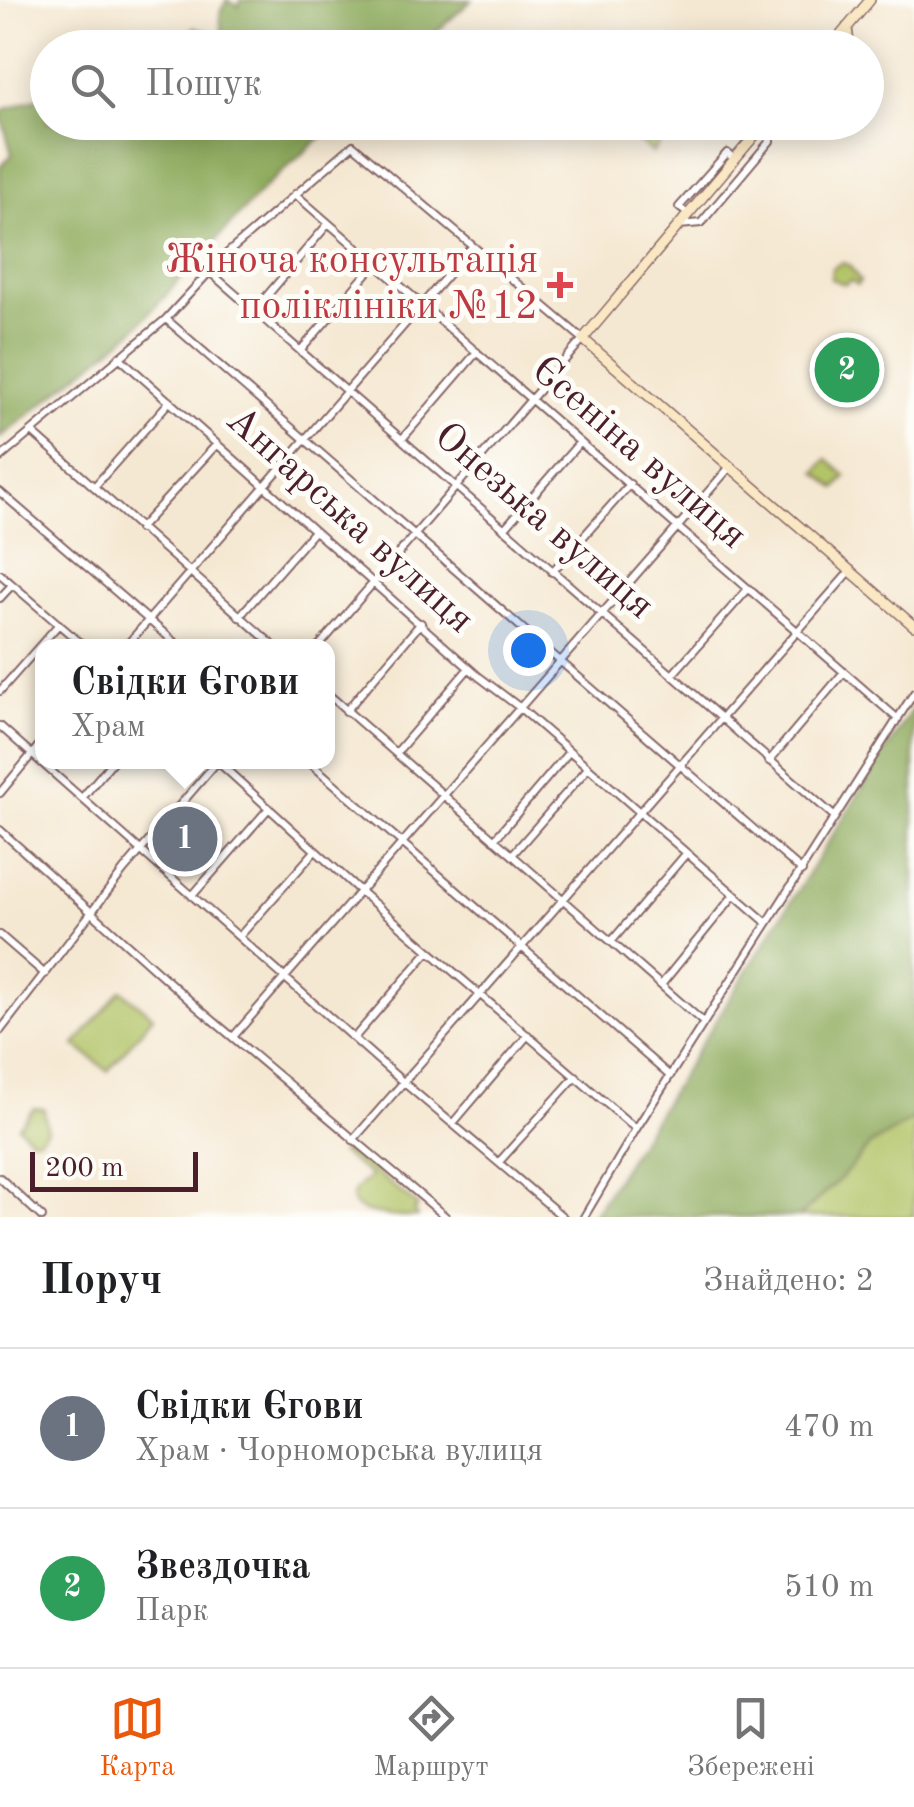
<!DOCTYPE html>
<html lang="uk">
<head>
<meta charset="utf-8">
<style>
  :root { --surface:#fff; --page:#f6f6f6; --text:#202124; --muted:#757577; --line:#e0e0e0; --accent:#ea580c }
  body { margin:0; font-family:"Old Standard TT",serif; background:var(--page); color:var(--text) }
  .scale { position:absolute; left:30px; bottom:25px; width:168px; box-sizing:border-box; padding-left:10px; border:5px solid #4a1f2b; border-top:0; font-size:28px; line-height:35px; white-space:nowrap; color:#4a1f2b; -webkit-text-stroke:8px #fdfcf7; paint-order:stroke }
  .you { position:absolute; left:528px; top:650px; width:35px; height:35px; margin:-25px; border:8px solid #fff; border-radius:50%; background:#1a73e8; box-shadow:0 0 0 15px #1a73e833 }
  .badge { display:grid; place-items:center; width:65px; height:65px; border-radius:50%; background:var(--accent); color:#fff; font-size:32px; font-weight:700 }
  .pin { position:absolute; translate:-50% -50%; border:5px solid #fff; box-shadow:0 2px 10px #0006 }
  .popup { position:absolute; left:35px; top:639px; width:300px; height:130px; box-sizing:border-box; display:grid; place-content:center; border-radius:20px; background:var(--surface); filter:drop-shadow(0 2px 8px #0005); font-size:32px; white-space:nowrap; color:var(--muted) }
  .popup b { font-size:38px; color:var(--text) }
  .popup::after { content:''; position:absolute; left:50%; top:100%; margin-left:-20px; border:20px solid transparent; border-top-color:var(--surface) }
  .list { margin:0; padding:0; list-style:none }
  h2 { display:flex; justify-content:space-between; align-items:center; height:130px; margin:0; padding:0 40px; font-size:42px }
  h2 small { font-size:32px; font-weight:400; color:var(--muted) }
  .list li { display:grid; grid-template-columns:65px 1fr auto; gap:30px; align-items:center; box-sizing:border-box; height:160px; padding:0 40px; border-top:2px solid var(--line) }
  .list b { display:block; font-size:38px; white-space:nowrap }
  .list p { margin:0; font-size:32px; white-space:nowrap; color:var(--muted) }
  .list em { font-size:32px; font-style:normal; color:var(--muted) }
  .icon { flex:none; width:55px; height:55px; fill:none; stroke:currentColor; stroke-width:2; stroke-linecap:round; stroke-linejoin:round }
  .map { position:relative; flex:none; width:914px; height:1217px; overflow:hidden }
  .search { position:absolute; background:var(--surface); box-shadow:0 5px 25px #0003; left:30px; right:30px; top:30px; height:110px; display:flex; align-items:center; gap:25px; box-sizing:border-box; padding:0 35px; border-radius:55px; color:var(--muted); font-size:38px }
  .sheet { height:450px; background:var(--surface) }
  nav { display:flex; justify-content:space-around; align-items:center; box-sizing:border-box; height:140px; border-top:2px solid var(--line); background:var(--surface); font-size:28px; color:var(--muted) }
  nav a { display:grid; justify-items:center; gap:5px }
  nav .on { color:var(--accent) }
  .map>svg:first-child { display:block }
</style>
</head>
<body>
<div class="map">
<svg width="914" height="1217" viewBox="0 0 914 1217">
  <rect width="100%" height="100%" fill="#fdfcf7"/>
  <filter id="ink" filterUnits="userSpaceOnUse"><feTurbulence type="fractalNoise" baseFrequency=".01" numOctaves="2"/><feDisplacementMap in="SourceGraphic" scale="20" xChannelSelector="R" yChannelSelector="G"/><feConvolveMatrix kernelMatrix="1 2 1 2 8 2 1 2 1" color-interpolation-filters="sRGB"/></filter>
  <filter id="wash" filterUnits="userSpaceOnUse"><feTurbulence type="fractalNoise" baseFrequency=".0048" numOctaves="4" result="noise"/><feDisplacementMap in="SourceGraphic" scale="40" xChannelSelector="R" yChannelSelector="G"/><feGaussianBlur stdDeviation="2.25" result="paint"/><feColorMatrix in="noise" values="0 0 0 0 0 0 0 0 0 0 0 0 0 0 0 0 0 1.4 0 .05"/><feComposite in="paint" operator="in"/></filter>
  <g filter="url(#wash)">
    <rect width="100%" height="100%" fill="#f5e8d2"/>
    <!-- green -->
    <path fill="#b2c467" stroke="#7e7249" stroke-width="2.5" d="M 628,123 L 652,123 L 667,135 L 652,153 L 631,135 Z
      M 842,263 L 849,265 L 860,281 L 857,285 L 851,280 L 845,284 L 831,279 L 832,268 Z
      M 827,459 L 846,476 L 836,489 L 816,472 Z
      M 121,990 L 153,1016 L 108,1071 L 75,1045 Z
      M 34,1108 L 44,1109 L 47,1130 L 39,1139 L 30,1138 L 18,1126 Z
      M 909,1119 L 914,1119 L 914,1217 L 799,1217 L 842,1177 L 870,1145 Z
      M 346,1148 L 418,1206 L 414,1211 L 417,1217 C 404,1217 330,1217 359,1186 C 362,1182 367,1180 371,1176 L 341,1153 Z"/>
    <!-- forest -->
    <path fill="#8daa5c" stroke="#6c6444" stroke-width="2.5" d="M 227,0 L 239,7 L 240,0 L 472,0 L 419,47 L 186,47 L 187,33 L 195,28 L 222,36 L 220,13 Z
      M 47,95 L 48,122 L 130,123 L 134,127 L 142,122 L 337,123 L 264,188 L 134,330 L 0,438 L 0,166 L 12,155 L 0,111 Z
      M 914,706 L 914,1119 L 870,1145 L 842,1177 L 799,1217 L 592,1217 Z"/>
  </g>
  <g filter="url(#ink)">
    <g fill="none" stroke-linecap="round" stroke-linejoin="round">
      <!-- street casing -->
      <g stroke="#866565" stroke-width="10">
        <path id="street" d="M 295,194 L 898,719
          M 688,214 L 679,207 L 727,153 L 735,159
          M 679,225 L 701,223 L 770,141 L 770,122
          M 211,273 L 835,817
          M 254,311 L 328,224
          M 166,319 L 802,871
          M 301,350 L 375,264
          M 119,357 L 478,676 L 519,707 L 767,923
          M 32,432 L 274,646
          M 403,438 L 477,352
          M 0,458 L 166,319 L 224,256 L 353,145 L 583,339 L 319,646
          M 94,487 L 170,401
          M 0,492 L 179,646
          M 139,529 L 217,444
          M 504,529 L 580,442
          M 552,572 L 630,484
          M 0,574 L 84,646
          M 0,598 L 12,585
          M 239,617 L 314,531
          M 126,646 L 471,248
          M 672,675 L 748,589
          M 0,691 L 59,624
          M 328,694 L 703,1022
          M 346,711 L 421,623
          M 0,726 L 403,1082 L 563,1217
          M 397,752 L 469,668
          M 769,761 L 844,672
          M 218,762 L 361,892 L 636,1129
          M 309,762 L 670,1076
          M 0,793 L 42,742
          M 82,798 L 112,762
          M 0,830 L 198,1008 L 446,1217
          M 494,840 L 569,752
          M 512,855 L 588,768
          M 192,896 L 269,808
          M 0,935 L 45,974
          M 239,937 L 315,851
          M 611,942 L 685,855
          M 661,985 L 734,895
          M 0,1031 L 124,870 L 217,762
          M 233,1037 L 729,468
          M 354,1038 L 429,951
          M 453,1123 L 528,1035
          M 353,1140 L 851,570
          M 499,1162 L 576,1076
          M 0,1178 L 42,1217
          M 584,1217 L 636,1129 L 914,693"/>
      </g>
      <!-- secondary casing -->
      <g stroke="#866565" stroke-width="12">
        <path id="secondary" d="M 830,48 L 870,0
          M 845,48 L 849,44 L 847,27
          M 766,122 L 583,339 L 914,626"/>
      </g>
      <!-- street -->
      <use href="#street" stroke="#fff" stroke-width="6"/>
      <!-- secondary -->
      <use href="#secondary" stroke="#fae7c3" stroke-width="9"/>
    </g>
  </g>
  <!-- markers -->
  <path fill="#e0444e" stroke="#fdfcf7" stroke-width="4" d="M555 270h10v10h10v10h-10v10h-10v-10h-10v-10h10z"/>
  <g text-anchor="middle" dominant-baseline="central" stroke-width="10" stroke-linejoin="round" paint-order="stroke">
    <!-- health labels -->
    <g font-size="40" fill="#be3a42" stroke="#fdfcf7" text-anchor="end">
      <text x="538" y="262">Жіноча консультація<tspan x="538" dy="46">поліклініки №12</tspan></text>
    </g>
    <!-- street labels -->
    <g font-size="40" fill="#4a1f2b" stroke="#fdfcf7">
      <text transform="translate(638 454) rotate(41)">Єсеніна вулиця</text>
      <text transform="translate(349 521) rotate(42)">Ангарська вулиця</text>
      <text transform="translate(543 522) rotate(41)">Онезька вулиця</text>
    </g>
  </g>
</svg>
<div class="scale">200 m</div>
<div class="you"></div>
<div class="pin badge" style="left:185px;top:839px;background:#6b7280">1</div>
<div class="popup"><b>Свідки Єгови</b>Храм</div>
<div class="pin badge" style="left:847px;top:370px;background:#2e9e5b">2</div>
<div class="search"><svg class="icon" aria-label="search" viewBox="0 0 24 24"><circle cx="10" cy="10" r="6"/><path d="M15 15l6 6"/></svg>Пошук</div>
</div>
<section class="sheet">
<h2>Поруч<small>Знайдено: 2</small></h2>
<ul class="list">
<li><span class="badge" style="background:#6b7280">1</span><div><b>Свідки Єгови</b><p>Храм · Чорноморська вулиця</p></div><em>470 m</em></li>
<li><span class="badge" style="background:#2e9e5b">2</span><div><b>Звездочка</b><p>Парк</p></div><em>510 m</em></li>
</ul>
</section>
<nav>
<a class="on"><svg class="icon" aria-label="map" viewBox="0 0 24 24"><path d="M3 6l6-2 6 2 6-2v14l-6 2-6-2-6 2zM9 4v14M15 6v14"/></svg>Карта</a>
<a><svg class="icon" aria-label="directions" viewBox="0 0 24 24"><path d="M12 3l9 9-9 9-9-9zM9 14v-3h6M13 9l2 2-2 2"/></svg>Маршрут</a>
<a><svg class="icon" aria-label="saved" viewBox="0 0 24 24"><path d="M7 4h10v16l-5-4-5 4z"/></svg>Збережені</a>
</nav>
</body>
</html>
